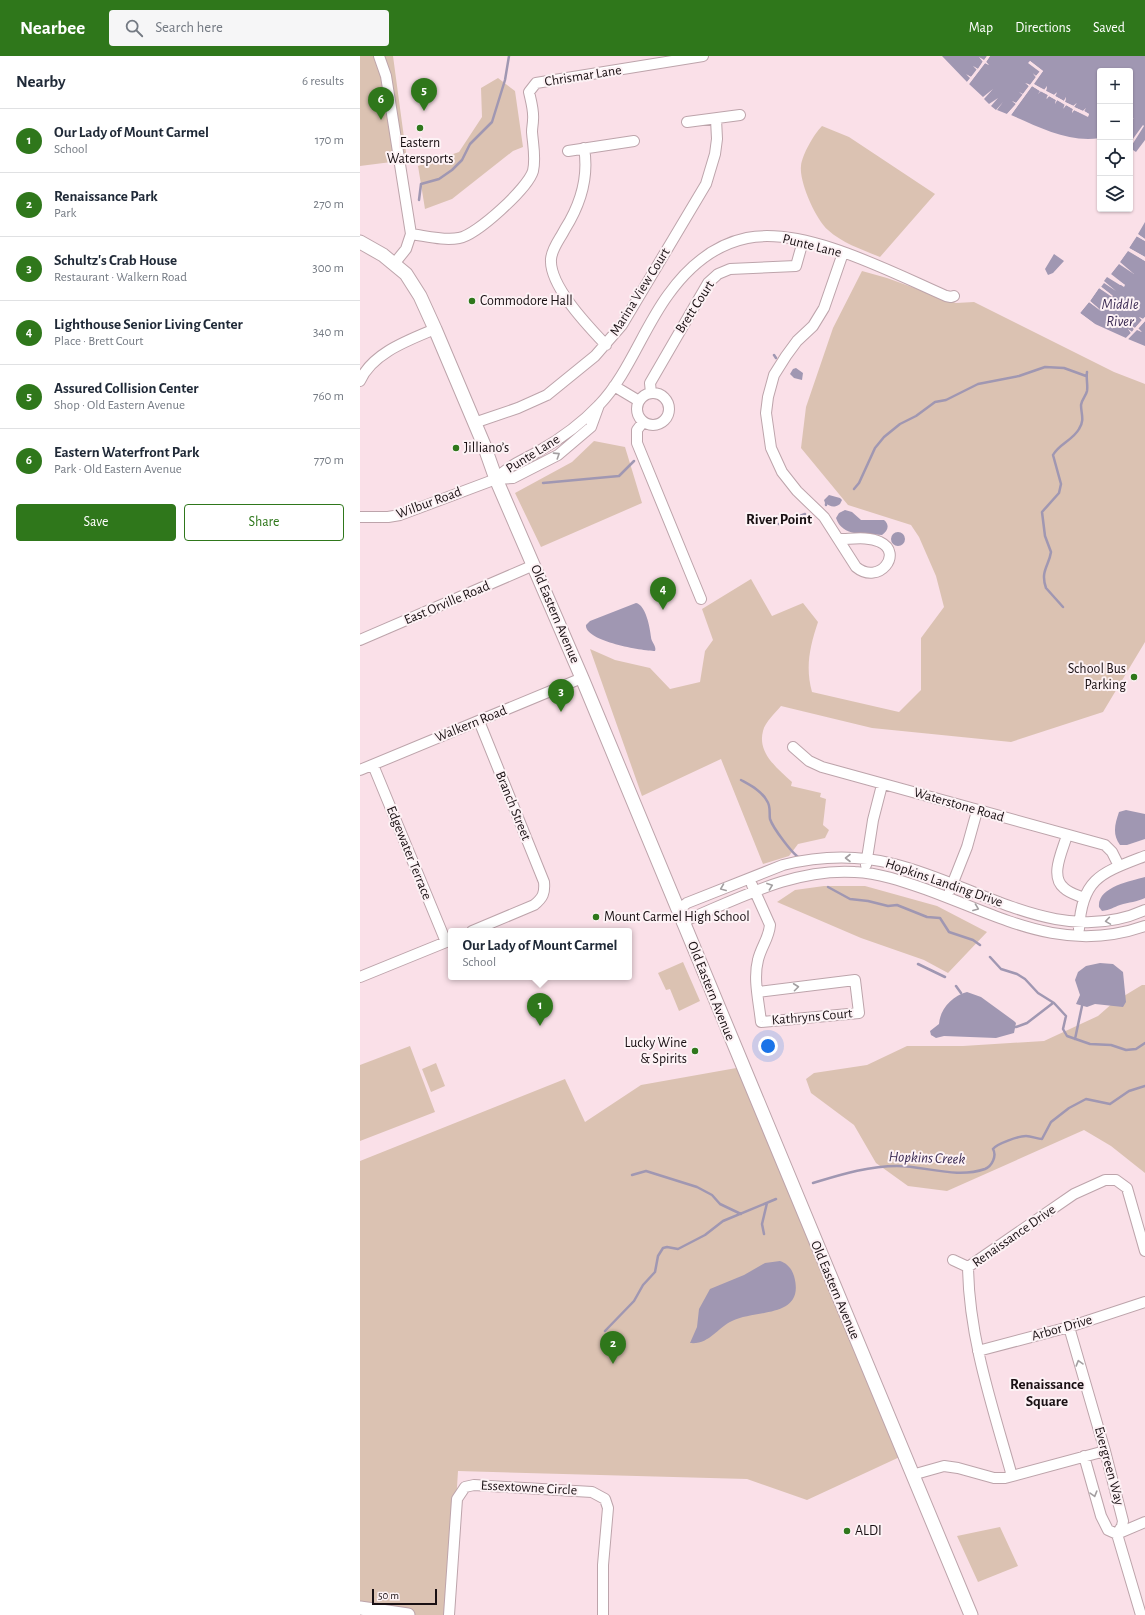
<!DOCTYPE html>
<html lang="en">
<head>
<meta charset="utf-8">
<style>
  :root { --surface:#fff; --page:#f6f6f7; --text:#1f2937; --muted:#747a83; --line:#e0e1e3; --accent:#2f771b }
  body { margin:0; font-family:"Alegreya Sans",sans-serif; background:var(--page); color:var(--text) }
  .controls { position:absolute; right:12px; top:12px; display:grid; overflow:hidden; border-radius:4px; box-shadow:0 1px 3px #0004 }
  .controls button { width:36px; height:36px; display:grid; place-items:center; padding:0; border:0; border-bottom:1px solid var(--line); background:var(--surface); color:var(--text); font:20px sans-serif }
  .scale { position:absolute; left:12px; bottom:10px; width:65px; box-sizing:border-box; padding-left:4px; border:2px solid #191013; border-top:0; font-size:11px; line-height:14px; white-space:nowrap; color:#191013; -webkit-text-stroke:3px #fdf2f5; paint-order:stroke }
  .you { position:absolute; left:408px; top:990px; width:14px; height:14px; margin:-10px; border:3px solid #fff; border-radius:50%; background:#1a73e8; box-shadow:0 0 0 6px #1a73e833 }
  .badge { display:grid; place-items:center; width:26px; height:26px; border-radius:50%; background:var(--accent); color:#fff; font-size:13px; font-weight:700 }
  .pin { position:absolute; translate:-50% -33px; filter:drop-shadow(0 1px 2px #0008) }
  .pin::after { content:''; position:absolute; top:21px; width:14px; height:12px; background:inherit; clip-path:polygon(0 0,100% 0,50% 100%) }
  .popup { position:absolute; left:88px; top:872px; width:184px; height:52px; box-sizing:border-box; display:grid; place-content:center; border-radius:4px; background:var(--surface); filter:drop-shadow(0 1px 3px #0005); font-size:13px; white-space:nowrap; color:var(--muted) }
  .popup b { font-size:15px; color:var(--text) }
  .popup::after { content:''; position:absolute; left:50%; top:100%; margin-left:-8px; border:8px solid transparent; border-top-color:var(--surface) }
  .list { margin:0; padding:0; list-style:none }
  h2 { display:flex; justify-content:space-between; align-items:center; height:52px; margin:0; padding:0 16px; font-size:17px }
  h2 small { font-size:13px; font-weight:400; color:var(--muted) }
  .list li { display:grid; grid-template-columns:26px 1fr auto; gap:12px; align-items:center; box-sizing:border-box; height:64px; padding:0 16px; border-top:1px solid var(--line) }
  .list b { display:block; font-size:15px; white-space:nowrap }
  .list p { margin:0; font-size:13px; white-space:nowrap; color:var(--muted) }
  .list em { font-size:13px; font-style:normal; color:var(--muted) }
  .actions { display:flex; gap:8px; padding:12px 16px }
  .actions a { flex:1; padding:9px 0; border:1px solid var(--accent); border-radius:4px; text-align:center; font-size:14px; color:var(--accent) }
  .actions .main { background:var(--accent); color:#fff }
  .icon { flex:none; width:22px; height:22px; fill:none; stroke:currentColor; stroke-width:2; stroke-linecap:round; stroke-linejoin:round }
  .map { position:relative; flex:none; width:785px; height:1559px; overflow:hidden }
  header { display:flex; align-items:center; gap:24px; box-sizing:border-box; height:56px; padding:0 20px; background:var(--accent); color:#fff }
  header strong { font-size:19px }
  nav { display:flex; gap:22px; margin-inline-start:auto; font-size:14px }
  .search { width:280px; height:36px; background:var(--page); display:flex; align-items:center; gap:10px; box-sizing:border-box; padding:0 14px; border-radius:4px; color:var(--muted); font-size:15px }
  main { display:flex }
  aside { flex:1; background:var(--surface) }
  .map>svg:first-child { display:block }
</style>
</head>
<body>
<header>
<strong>Nearbee</strong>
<div class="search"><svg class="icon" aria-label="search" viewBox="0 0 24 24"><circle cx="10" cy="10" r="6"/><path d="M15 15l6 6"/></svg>Search here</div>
<nav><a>Map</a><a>Directions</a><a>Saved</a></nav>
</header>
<main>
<aside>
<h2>Nearby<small>6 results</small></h2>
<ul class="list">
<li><span class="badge">1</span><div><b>Our Lady of Mount Carmel</b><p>School</p></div><em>170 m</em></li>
<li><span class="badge">2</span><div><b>Renaissance Park</b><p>Park</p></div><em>270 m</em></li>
<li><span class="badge">3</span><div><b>Schultz's Crab House</b><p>Restaurant · Walkern Road</p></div><em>300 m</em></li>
<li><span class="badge">4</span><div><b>Lighthouse Senior Living Center</b><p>Place · Brett Court</p></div><em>340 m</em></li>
<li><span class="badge">5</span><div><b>Assured Collision Center</b><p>Shop · Old Eastern Avenue</p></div><em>760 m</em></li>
<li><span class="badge">6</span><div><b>Eastern Waterfront Park</b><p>Park · Old Eastern Avenue</p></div><em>770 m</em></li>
</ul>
<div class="actions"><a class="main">Save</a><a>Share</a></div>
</aside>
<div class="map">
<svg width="785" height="1559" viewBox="0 0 785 1559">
  <rect width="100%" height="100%" fill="#fae0e8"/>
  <!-- green -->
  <path fill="#dbc2b2" d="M 0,0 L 33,0 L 47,104 L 0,110 Z
    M 138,22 L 155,35 L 163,91 L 153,95 L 92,143 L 65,153 L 58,110 L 99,96 L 122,61 L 121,32 Z
    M 462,70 L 489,81 L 575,138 L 520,201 C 503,194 482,187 468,174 C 456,164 439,126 441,110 C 442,99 454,78 462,70 Z
    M 502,215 L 527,222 L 596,247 L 614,246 L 754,316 L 785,328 L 785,586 L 743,656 L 651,686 L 512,672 L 421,650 C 416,656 405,666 403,675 C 397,697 418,713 432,726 L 431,730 L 461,737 L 460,741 L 466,743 L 463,769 L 469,774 L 465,782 L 438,788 L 429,800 L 403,808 L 361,703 L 282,740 L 230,593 L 255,604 L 290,612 L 310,633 L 340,626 L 345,595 L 353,584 L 342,553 L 391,523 L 412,560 L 443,547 L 458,566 C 450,590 445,611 452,636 L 539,656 L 561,634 L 561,582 L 584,551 L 576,520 L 559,481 L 551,469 L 488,449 L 441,392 L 446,351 L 473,272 Z
    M 234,385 L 265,391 L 282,447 L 181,491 L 155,437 L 212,406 Z
    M 464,830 L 505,830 L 577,850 L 627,876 L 588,917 L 564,904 L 501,882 L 417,846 L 435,834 Z
    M 323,906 L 340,945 L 319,955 L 310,933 L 306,934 L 298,917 Z
    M 782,929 L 785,929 L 785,1117 L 751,1090 L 724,1074 L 587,1135 L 548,1130 L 516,1107 L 494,1069 L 451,1037 L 446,1023 L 454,1017 L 507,1009 L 547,990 L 603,990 L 684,985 L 738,960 L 754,946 Z
    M 50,990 L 75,1056 L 0,1085 L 0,1009 Z
    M 76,1007 L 85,1030 L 71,1036 L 62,1013 Z
    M 382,1011 L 544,1399 L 447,1444 L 387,1423 L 98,1415 L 89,1559 L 48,1559 L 0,1551 L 0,1105 L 205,1023 L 225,1066 L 281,1029 Z
    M 640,1471 L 658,1510 L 618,1526 L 597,1480 Z"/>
  <!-- water -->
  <path fill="#a097b2" d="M 582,0 L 627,0 L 624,5 L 619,1 L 623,5 L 618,13 L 613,10 L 617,13 L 611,21 L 607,19 L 611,22 L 607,26 Z
    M 630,0 L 785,0 L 785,84 L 776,96 L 770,92 L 784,70 L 783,69 L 770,87 L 770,67 L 774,62 L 770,65 L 770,15 L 740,15 L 740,82 C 709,87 679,71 651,59 L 672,30 L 680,35 L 678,38 L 680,35 L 688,39 L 687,43 L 689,40 L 696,44 L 695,48 L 697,44 L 705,49 L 704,52 L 706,49 L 713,53 L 712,57 L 714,54 L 728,60 L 729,58 L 724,55 L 726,52 L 723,55 L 714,51 L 716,47 L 714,50 L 705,46 L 706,41 L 704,45 L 695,40 L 697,37 L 694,39 L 686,35 L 687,30 L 685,34 L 673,28 L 683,15 L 670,5 L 669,7 L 680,15 L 676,20 L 673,18 L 676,21 L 670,29 L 666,27 L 669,30 L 663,38 L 659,35 L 663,38 L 656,47 L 652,45 L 656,48 L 647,58 L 637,54 L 643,46 L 636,54 L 631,50 L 638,42 L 629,48 L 638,37 L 629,48 L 624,43 L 633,33 L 623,41 L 609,28 L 625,7 L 629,9 L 626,6 Z
    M 785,166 L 785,183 L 778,178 Z
    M 777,180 L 785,185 L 785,201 L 769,192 Z
    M 768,194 L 785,205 L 785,261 L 783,263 L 779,261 L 782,264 L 775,272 L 771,269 L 774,273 L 772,276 L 768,273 L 771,277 L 766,282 L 735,268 L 720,257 L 729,246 L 742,255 L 730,245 L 739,232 L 753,240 L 741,231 L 744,227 L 756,235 L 744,225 L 747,221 L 760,229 L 765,229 L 750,219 L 759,208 L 774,218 L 760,206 Z
    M 694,198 L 704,205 L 693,217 L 688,219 L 685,213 Z
    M 785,265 L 785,290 L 768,283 L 777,273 L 781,276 L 778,273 Z
    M 436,312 L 443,317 L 442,324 L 434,322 L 430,318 L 433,313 Z
    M 469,439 L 480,442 L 482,444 L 480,448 C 474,452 471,451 465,447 L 464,444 Z
    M 485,454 L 492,456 L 501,464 L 524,464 C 530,469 528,475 522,479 C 506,478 482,481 476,462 L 479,457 Z
    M531 483a7 7 0 1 1 14 0a7 7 0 1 1-14 0Z
    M 276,547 C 286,549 290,572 291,581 C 291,586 297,590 295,595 C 282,595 224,585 226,569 L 230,565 Z
    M 766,754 L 785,758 L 785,783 L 767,789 L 760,789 C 752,778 755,768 759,756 Z
    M 785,821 L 785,842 C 777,846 769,846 760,849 C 754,851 750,854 742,855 L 739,851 C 737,831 771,825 785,821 Z
    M 740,907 L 753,908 L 763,916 L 766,946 L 763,951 L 735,948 L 727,951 L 716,948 L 720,939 L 715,924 L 718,916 L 726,910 Z
    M 607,936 L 621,941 L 654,965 L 656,967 L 654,977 L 636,982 L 584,980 L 576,982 L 571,979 L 570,975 L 579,968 C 580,953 592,940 607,936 Z
    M 420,1205 C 427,1207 432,1213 434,1220 C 446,1263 396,1253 372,1265 C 357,1272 349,1289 330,1287 L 337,1271 L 339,1253 L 350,1233 L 384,1219 L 405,1207 Z"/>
  <!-- pier -->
  <path fill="#fae0e8" d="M 627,0 L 630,0 L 626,6 L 629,9 L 625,7 L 609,28 L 607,26 L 610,22 L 606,18 L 611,21 L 617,14 L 613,10 L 618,13 L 623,6 L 619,1 L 624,4 Z
    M 670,5 L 683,15 L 674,28 L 684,34 L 687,30 L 686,35 L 694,39 L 697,36 L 695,40 L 704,45 L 706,41 L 705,46 L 713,50 L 717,47 L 714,51 L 723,55 L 726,52 L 724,55 L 729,58 L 728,61 L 714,54 L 712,57 L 713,53 L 706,49 L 703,53 L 705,48 L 697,44 L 695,48 L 696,44 L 689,40 L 686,43 L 688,39 L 681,35 L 678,38 L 680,35 L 672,30 L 651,59 L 647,58 L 656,48 L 652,45 L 656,47 L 663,39 L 659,36 L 663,38 L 669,30 L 665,27 L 670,29 L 676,21 L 673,17 L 676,20 L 680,16 L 668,7 Z
    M 785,164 L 777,178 L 785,183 L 785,185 L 776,180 L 769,192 L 785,201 L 785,205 L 768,195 L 751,218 L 765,229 L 764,231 L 746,219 L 749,219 L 762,202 Z
    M 739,229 L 753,240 L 752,241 L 739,232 L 730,245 L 742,256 L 729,246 L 720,257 L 736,269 L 728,266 L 718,257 Z
    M 779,261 L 783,263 L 785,261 L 785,265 L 778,272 L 782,276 L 777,274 L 768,283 L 766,282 L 771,277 L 768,273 L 772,276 L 774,273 L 771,270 L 775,272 L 782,264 Z"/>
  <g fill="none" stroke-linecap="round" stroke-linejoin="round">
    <!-- stream -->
    <path stroke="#a097b2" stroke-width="2.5" d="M 59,144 L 61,128 L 79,123 L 92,114 L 102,104 L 110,88 L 132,66 L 145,24 L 149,0
      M 414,299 L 416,302
      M 183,427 L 259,420 L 274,405
      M 494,433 L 499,427 L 515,392 L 524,381 L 540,368 L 556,360 L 575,346 L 586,344 L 618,328 L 659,320 L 685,311 L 704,312 L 726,320
      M 466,449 L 466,448
      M 419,468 L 445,458
      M 703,551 L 686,532 C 680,515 689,510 691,496 L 685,480 L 682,456 L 699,437 L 701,428 L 693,399 C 699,388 713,384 719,373 C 725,364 721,358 721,349 C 722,343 726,340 727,335 C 728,329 726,323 727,316
      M 381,724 C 390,729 402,735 407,745 C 411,750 409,757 410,763 C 413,772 433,799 440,802
      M 468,831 L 490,843 L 508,845 L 528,850 L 537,849 L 567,861 L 580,862 L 589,876 L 613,884 L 620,889
      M 630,901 L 641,913 L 657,918 L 665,923 L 678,937 L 694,947 L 706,960 L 703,973 L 707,980 L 730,988 L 751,989 L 766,994 L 776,993 L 785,987
      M 558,908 L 585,921
      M 596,930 L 601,937
      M 656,971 L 667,967 L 693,947
      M 715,983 L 722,950
      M 272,1119 L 286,1115 L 337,1131 L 352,1139 L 360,1148 L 381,1158
      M 453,1127 C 480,1119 508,1110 537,1110 C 566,1110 596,1123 625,1113 C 632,1110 637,1100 633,1093 C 636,1088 659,1080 666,1080 C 672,1080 677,1083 682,1083 L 691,1066 L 709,1052 L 726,1043 L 750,1048 L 769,1035 L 785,1030
      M 404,1178 L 402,1168 L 407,1147
      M 245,1275 L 274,1245 L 283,1229 L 295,1216 L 298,1200 L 303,1192 L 307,1191 L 318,1193 L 345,1179 L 363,1165 L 416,1143"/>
    <!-- minor casing -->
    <g stroke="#bda4ab" stroke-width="12">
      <path id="minor" d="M 19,0 L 26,20 L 51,178 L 46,193 L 34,208
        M 327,66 L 380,59
        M 224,92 C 229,121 220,149 205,173 C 200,183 192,192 191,203 C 189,230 229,271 246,289
        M 208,95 L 274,85
        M 51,178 C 66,180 84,185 99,182 C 117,179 168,132 173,115 C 176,102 173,89 172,76 C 172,71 173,68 173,64 C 174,55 171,45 169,36 L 176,27 L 343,0
        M 0,325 C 12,297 49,284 75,273
        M 254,330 L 279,345
        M277 353a16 16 0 1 1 32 0a16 16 0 1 1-32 0Z
        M 291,337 L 290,327 L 348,227 L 358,218 L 370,213 L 436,210 L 443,185
        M 283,366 L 277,374 L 277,387 L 341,543
        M 114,367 L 158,352 L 187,339 L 235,300 L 262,269 L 346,128 L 355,98 L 357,83 L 356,63
        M 136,423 C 150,408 162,405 179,395 C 200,383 222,367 239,349 C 268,319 283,273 308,239 C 328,211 353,189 387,182 C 445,170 533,217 586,240 L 591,241 L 594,240
        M 0,461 L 28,461 L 40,459 L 136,423 L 153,422 L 198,399 L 231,371 L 239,349
        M 479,483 C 492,483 508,480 520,486 C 544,497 519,530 496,511 L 464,461 L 437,435 L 422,416 L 411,392 L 406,357 L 408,341 L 414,319 L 426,300 L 437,285 L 453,270 L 464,252 L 483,197
        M 0,584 L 174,509
        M 433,691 L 449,705 L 462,711 L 745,789 L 752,796 L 759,810
        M 13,709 L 86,886
        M 0,714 L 222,622
        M 707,779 C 703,794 689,820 704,832 C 709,837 717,839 724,842
        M 506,809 L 513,764 L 522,729
        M 392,829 L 410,869 C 409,882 401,891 398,904 C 393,923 399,946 401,966 L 499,957 L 495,924 L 398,936
        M 590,834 L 607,791 L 617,755
        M 318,854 L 327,847 L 423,809 C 459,800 498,799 534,808 C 616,828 700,893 785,854
        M 322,866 C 378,843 433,812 495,816 C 519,817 542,825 565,833 C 640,860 703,899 785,870
        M 719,873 C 722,822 741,817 785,800
        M 112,875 L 174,849 C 183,842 185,837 184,826 L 119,665
        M 0,921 L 91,884
        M 593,1204 L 608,1211
        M 709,1271 L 745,1395 L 763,1465 L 762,1470 L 757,1478
        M 618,1295 L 709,1271 L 785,1246
        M 724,1400 L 741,1460 L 748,1474 L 757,1478 L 781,1559
        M 552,1419 L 584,1410 L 598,1412 L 634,1422 L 645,1422 L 745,1395
        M 652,1420 C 633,1352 609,1283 608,1211 L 714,1138 L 745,1124 L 756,1124 L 767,1132 L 785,1195
        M 757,1478 L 785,1466
        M 89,1559 L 97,1443 L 105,1431 L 114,1429 L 232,1436 L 245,1443 L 248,1452 L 243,1509 L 243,1559"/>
    </g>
    <!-- tertiary casing -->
    <g stroke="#bda4ab" stroke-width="15">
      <path id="tertiary" d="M 0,186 L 23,199 L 46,218 L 60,240 L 75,273 L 124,389 L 136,423 L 222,622 L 611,1559
        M 0,1552 L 48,1559"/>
    </g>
    <!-- minor -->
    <use href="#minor" stroke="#fff" stroke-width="10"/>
    <!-- tertiary -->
    <use href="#tertiary" stroke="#fff" stroke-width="13"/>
  </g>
  <!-- one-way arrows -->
  <defs><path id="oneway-chevron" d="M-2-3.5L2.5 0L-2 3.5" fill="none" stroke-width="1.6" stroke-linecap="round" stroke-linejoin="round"/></defs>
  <g stroke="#a39fa1">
    <use href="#oneway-chevron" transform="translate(197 399) rotate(-33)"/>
    <use href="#oneway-chevron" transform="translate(488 802) rotate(-180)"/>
    <use href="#oneway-chevron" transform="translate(410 830) rotate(-20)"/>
    <use href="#oneway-chevron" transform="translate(363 832) rotate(158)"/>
    <use href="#oneway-chevron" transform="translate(616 852) rotate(21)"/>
    <use href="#oneway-chevron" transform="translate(748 865) rotate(171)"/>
    <use href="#oneway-chevron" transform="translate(436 931) rotate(-7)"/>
    <use href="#oneway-chevron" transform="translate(719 1307) rotate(-106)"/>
    <use href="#oneway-chevron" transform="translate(734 1438) rotate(74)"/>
  </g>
  <!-- markers -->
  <g fill="#2f771b" stroke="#fdf2f5" stroke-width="1.5">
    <circle cx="60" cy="72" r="4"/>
    <circle cx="112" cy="245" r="4"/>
    <circle cx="96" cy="392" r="4"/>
    <circle cx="774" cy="621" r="4"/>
    <circle cx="236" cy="861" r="4"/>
    <circle cx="335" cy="995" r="4"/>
    <circle cx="487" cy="1475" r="4"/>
  </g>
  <g text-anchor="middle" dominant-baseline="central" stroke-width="4" stroke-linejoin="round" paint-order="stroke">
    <!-- street labels -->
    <g font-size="14" fill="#191013" stroke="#fdf2f5">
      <text transform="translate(223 20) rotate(-9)">Chrismar Lane</text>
      <text transform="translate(452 190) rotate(14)">Punte Lane</text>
      <text transform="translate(280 236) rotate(-58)">Marina View Court</text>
      <text transform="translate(335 251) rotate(-57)">Brett Court</text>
      <text transform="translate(173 398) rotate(-32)">Punte Lane</text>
      <text transform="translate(69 447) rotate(-20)">Wilbur Road</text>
      <text transform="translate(87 547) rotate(-23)">East Orville Road</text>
      <text transform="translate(195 558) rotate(67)">Old Eastern Avenue</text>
      <text transform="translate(111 668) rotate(-22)">Walkern Road</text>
      <text transform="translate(599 749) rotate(16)">Waterstone Road</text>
      <text transform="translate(153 750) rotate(68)">Branch Street</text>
      <text transform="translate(49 797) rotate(68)">Edgewater Terrace</text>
      <text transform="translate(584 827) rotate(19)">Hopkins Landing Drive</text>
      <text transform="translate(351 935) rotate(68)">Old Eastern Avenue</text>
      <text transform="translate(452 961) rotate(-5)">Kathryns Court</text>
      <text transform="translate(654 1180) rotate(-35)">Renaissance Drive</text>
      <text transform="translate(475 1234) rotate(67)">Old Eastern Avenue</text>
      <text transform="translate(702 1272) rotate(-16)">Arbor Drive</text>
      <text transform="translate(749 1410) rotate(75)">Evergreen Way</text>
      <text transform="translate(169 1432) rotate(3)">Essextowne Circle</text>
    </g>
    <!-- poi labels -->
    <g font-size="14" fill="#191013" stroke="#fdf2f5" text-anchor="start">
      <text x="60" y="87" text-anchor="middle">Eastern<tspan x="60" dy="16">Watersports</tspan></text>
      <text x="120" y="245">Commodore Hall</text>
      <text x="104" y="392">Jilliano’s</text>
      <text x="766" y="613" text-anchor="end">School Bus<tspan x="766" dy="16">Parking</tspan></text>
      <text x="244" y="861">Mount Carmel High School</text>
      <text x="327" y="987" text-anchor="end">Lucky Wine<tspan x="327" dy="16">&amp; Spirits</tspan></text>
      <text x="495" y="1475">ALDI</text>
    </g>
    <!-- water labels -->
    <g font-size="15" font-style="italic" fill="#3c2c54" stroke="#fdf2f5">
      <text x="760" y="248">Middle<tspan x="760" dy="17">River</tspan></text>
      <text transform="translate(567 1102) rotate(2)">Hopkins Creek</text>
    </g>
    <!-- neighbourhood labels -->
    <g font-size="15" font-weight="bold" fill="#191013" stroke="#fdf2f5">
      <text x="419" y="463">River Point</text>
      <text x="687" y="1328">Renaissance<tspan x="687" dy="17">Square</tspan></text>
    </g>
  </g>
</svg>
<div class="controls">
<button>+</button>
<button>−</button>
<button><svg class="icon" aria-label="locate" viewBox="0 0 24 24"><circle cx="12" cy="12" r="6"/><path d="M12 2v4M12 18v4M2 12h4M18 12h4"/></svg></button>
<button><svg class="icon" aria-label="layers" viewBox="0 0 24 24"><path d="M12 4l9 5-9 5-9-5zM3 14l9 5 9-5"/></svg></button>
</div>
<div class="scale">50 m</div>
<div class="you"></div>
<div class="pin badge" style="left:180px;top:970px">1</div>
<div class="popup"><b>Our Lady of Mount Carmel</b>School</div>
<div class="pin badge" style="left:253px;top:1308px">2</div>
<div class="pin badge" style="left:201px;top:656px">3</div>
<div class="pin badge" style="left:303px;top:554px">4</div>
<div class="pin badge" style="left:64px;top:55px">5</div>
<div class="pin badge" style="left:21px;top:64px">6</div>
</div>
</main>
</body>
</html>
